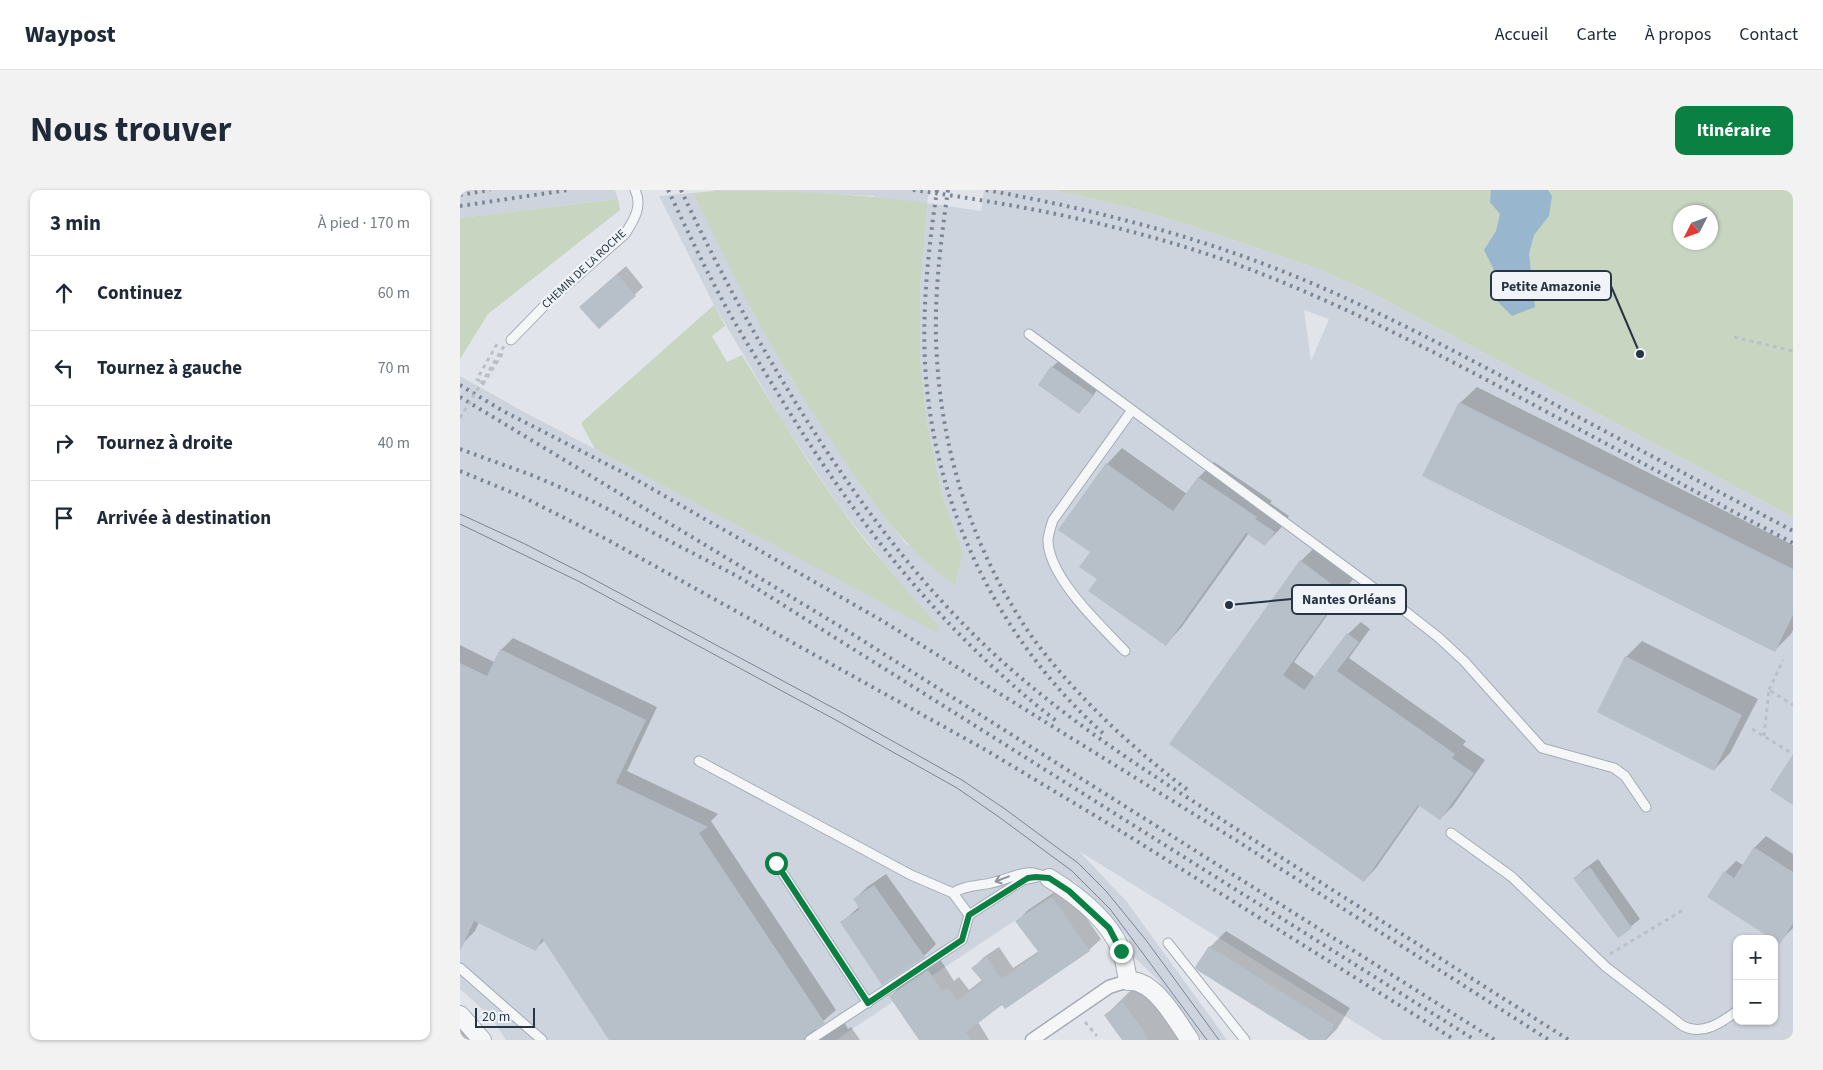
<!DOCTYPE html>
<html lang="fr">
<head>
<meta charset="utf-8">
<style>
  :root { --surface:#fff; --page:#f2f2f3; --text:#1f2937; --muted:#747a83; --line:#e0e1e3; --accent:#0b8043 }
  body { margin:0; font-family:"Source Sans 3",sans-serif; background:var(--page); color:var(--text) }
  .controls { position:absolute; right:15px; bottom:15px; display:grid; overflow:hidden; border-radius:10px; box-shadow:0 1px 4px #0004 }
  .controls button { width:45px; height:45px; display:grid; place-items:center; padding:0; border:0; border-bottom:1px solid var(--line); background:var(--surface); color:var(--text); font:25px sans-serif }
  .compass { position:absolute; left:1213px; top:15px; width:45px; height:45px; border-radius:50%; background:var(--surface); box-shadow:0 1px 4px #0004; rotate:228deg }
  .scale { position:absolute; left:15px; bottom:12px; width:60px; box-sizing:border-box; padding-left:5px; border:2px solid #273444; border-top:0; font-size:14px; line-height:18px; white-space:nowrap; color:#273444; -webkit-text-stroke:4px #f0f4f8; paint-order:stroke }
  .stop { position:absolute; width:15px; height:15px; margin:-11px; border:4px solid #0b8043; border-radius:50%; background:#fff }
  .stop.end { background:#0b8043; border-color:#fff; box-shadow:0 1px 5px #0008 }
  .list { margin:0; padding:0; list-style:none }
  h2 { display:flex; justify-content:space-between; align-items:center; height:65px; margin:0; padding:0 20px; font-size:21px }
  h2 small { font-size:16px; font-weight:400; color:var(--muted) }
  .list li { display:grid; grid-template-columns:32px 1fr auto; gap:15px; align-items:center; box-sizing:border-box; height:75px; padding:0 20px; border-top:1px solid var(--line) }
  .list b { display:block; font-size:19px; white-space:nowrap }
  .list em { font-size:16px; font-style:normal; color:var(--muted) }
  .icon { flex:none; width:28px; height:28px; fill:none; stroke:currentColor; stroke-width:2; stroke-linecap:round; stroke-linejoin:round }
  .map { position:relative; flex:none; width:1333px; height:850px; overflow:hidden; border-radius:10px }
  header { display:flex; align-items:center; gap:30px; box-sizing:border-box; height:70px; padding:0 25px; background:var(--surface); border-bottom:1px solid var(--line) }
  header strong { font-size:24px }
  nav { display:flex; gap:28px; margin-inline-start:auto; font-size:18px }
  .intro { display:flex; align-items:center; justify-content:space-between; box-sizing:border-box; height:120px; padding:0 30px }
  h1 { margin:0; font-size:35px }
  .button { padding:12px 22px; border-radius:10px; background:var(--accent); color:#fff; font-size:18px; font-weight:700 }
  main { display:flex; gap:30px; padding:0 30px }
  aside { flex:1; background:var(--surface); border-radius:10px; box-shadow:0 1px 4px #0004 }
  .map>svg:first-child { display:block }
</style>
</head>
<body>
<header>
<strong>Waypost</strong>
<nav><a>Accueil</a><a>Carte</a><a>À propos</a><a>Contact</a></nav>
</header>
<div class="intro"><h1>Nous trouver</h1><a class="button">Itinéraire</a></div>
<main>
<aside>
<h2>3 min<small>À pied · 170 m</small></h2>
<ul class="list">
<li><svg class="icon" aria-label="ahead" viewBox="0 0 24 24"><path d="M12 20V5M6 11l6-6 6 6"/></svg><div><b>Continuez</b></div><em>60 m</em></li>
<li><svg class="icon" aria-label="left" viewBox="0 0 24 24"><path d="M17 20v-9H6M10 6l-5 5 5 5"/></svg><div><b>Tournez à gauche</b></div><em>70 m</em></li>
<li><svg class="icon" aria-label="right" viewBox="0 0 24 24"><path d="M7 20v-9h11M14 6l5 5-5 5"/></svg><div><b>Tournez à droite</b></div><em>40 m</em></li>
<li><svg class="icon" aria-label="arrive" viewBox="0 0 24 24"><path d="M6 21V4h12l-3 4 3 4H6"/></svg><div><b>Arrivée à destination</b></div></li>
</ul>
</aside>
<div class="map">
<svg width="1333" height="850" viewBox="0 0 1333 850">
  <rect width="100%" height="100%" fill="#e1e5eb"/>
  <!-- built -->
  <path fill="#ced4dd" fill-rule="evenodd" d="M 0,0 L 155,0 L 158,9 L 0,28 Z
    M 254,0 L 469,0 L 467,13 L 521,21 L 524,0 L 592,0 L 668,17 L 723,33 L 859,79 L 908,101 L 1333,327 L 1333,850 L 923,850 L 619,661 L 667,712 L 767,850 L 742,850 L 698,790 L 669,762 L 669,748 L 614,691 L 376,850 L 46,850 L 30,826 L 0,799 L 0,186 L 66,223 L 135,259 L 478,442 L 379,316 L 323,232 L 254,115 L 199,6 L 233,3 L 293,122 L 332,190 L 405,301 L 447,355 L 503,362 L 482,305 L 467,233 L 460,167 L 460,97 L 414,6 L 313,1 L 254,1 ZM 844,120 L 869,129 L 851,171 ZM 1277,749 L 1314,749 L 1314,831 L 1277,831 Z"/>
  <!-- green -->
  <path fill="#c7d5c1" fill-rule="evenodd" d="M 592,0 L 1333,0 L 1333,327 L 908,101 L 859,79 L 723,33 L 668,17 ZM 1220,22 L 1250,22 L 1250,52 L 1220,52 Z
    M 254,1 C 326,0 396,4 467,13 L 460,97 L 460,167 L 467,233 L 482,305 L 503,362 L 495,395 C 444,360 410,309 376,258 C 347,214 318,169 293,122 C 272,83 253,43 233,3 Z
    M 158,9 L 160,20 L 28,124 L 0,169 L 0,28 Z
    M 254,115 L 265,136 L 252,146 L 267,172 L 282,165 C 313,216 344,267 379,316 C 409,358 444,397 478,436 L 478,443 L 135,259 L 121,233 Z"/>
  <!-- water -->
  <path fill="#98b6ce" d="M 1031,0 L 1088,0 L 1092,6 L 1089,26 L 1074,45 L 1069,64 L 1075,117 L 1052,126 L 1035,109 L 1033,102 L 1041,94 L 1024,60 L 1036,41 L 1040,24 L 1030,12 Z"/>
  <!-- shadow -->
  <path fill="#0003" d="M 166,76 L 183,97 L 139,138 L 129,109 Z
    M 601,169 L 640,196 L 627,214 L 619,222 L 592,177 Z
    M 1017,197 L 1333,355 L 1333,440 L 1331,444 L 1314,461 L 1000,213 Z
    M 662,258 L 727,304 L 739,287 L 754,272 L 812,311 L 810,313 L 829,326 L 820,339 L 805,354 L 789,343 L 721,438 L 706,454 L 638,389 L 632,362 L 647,274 Z
    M 853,359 L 893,389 L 834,472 L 855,487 L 888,444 L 901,432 L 910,439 L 889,468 L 1006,551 L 1003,555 L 1025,570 L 993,616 L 980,629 L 960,615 L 916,678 L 904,691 L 711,554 L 841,371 Z
    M 53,448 L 197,517 L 167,581 L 258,624 L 251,631 L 376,820 L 356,837 L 356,841 L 360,844 L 384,832 L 388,839 L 391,837 L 400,850 L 151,850 L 85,750 L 75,759 L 19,732 L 15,741 L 3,753 L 0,748 L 0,455 L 34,472 L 41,460 Z
    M 1182,451 L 1298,509 L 1270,563 L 1254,580 L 1166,467 Z
    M 1306,646 L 1333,664 L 1333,738 L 1319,752 L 1265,682 L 1276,671 L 1283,675 L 1295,657 Z
    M 1138,669 L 1180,729 L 1158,747 L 1115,688 L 1123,680 Z
    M 426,684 L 476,754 L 464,766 L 422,793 L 382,732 L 400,716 L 395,709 L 407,697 Z
    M 604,696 L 641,749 L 629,760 L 546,818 L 542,813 L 518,832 L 529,850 L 460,850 L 431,806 L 442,794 L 480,769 L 494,791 L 499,787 L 509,800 L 522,790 L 513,778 L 524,767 L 539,757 L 553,778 L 579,761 L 557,731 L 568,720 Z
    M 766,741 L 890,818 L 877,839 L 866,850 L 851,850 L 750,757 Z
    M 686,790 L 724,850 L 663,850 L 646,825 L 669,802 Z
    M 0,832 L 17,850 L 0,850 Z"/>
  <!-- building -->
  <path fill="#b7bfc9" d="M 157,84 L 176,106 L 139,139 L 119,117 Z
    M 591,176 L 633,205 L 619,224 L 578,195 Z
    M 999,212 L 1333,379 L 1333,425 L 1315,462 L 962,286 Z
    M 646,273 L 713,321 L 738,287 L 797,327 L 795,329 L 815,342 L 805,356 L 786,343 L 706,456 L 628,401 L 637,389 L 619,377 L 630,362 L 598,340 Z
    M 840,370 L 882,402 L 823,485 L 844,500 L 887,443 L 899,452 L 877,481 L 995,564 L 992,568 L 1014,583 L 980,630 L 958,615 L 904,692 L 709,554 Z
    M 40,459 L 186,530 L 156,593 L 248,637 L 239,643 L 365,833 L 347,845 L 344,850 L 149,850 L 82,748 L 76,761 L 14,731 L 0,761 L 0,473 L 27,486 Z
    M 1165,466 L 1282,525 L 1254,581 L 1137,522 Z
    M 1333,564 L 1333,615 L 1310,600 Z
    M 1294,657 L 1333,682 L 1333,733 L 1320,754 L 1314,749 L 1312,749 L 1247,707 L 1264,681 L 1274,688 Z
    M 1130,677 L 1172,738 L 1158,748 L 1113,688 Z
    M 414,695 L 465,767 L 422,795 L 380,732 L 400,719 L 393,709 Z
    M 592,707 L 630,761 L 545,819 L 542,815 L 525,828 L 506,842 L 511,850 L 459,850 L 429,806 L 468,780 L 482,801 L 488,798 L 497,810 L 523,792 L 511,778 L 527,767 L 541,789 L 579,763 L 555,731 Z
    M 749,756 L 874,835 L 865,850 L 849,850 L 737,780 L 735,777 Z
    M 662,812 L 682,838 L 688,850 L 662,850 L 644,825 Z"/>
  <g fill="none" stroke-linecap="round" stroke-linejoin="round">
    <!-- service casing -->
    <g stroke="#a5acb6" stroke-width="11">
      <path id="service" d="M 569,144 L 941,418 L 978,447 L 1004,471 L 1082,558 L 1154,578 L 1165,586 L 1186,617
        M 51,150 L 89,111 L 165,44 C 174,30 183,16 175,0
        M 665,461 C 641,436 587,386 588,349 C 589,343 591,336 593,330 L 672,220
        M 239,571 L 451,685 L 493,703 L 509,725 L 502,750 L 350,850
        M 991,643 L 1052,687 L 1146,777 L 1223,836 C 1242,846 1261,833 1277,821
        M 316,673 L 408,813
        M 493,703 C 505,695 518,696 531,693 C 556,688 562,676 589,688
        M 509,725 L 563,690 L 577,687
        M 708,753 L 785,850
        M 0,778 L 82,850"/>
    </g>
    <!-- pedestrian casing -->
    <g stroke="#a5acb6" stroke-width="15">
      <path id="pedestrian" d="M 572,850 L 649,797 L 668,791"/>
    </g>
    <!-- minor casing -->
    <g stroke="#a5acb6" stroke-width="20">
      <path id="minor" d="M 589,688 C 617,705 648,729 661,760 C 665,769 666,781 668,791 C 672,791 677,791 680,793 C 700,800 718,833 730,850
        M 0,825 L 22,850"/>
    </g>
    <!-- path -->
    <path stroke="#bbc0c6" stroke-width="3" stroke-dasharray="4 4" stroke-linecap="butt" d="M 1274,147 L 1333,161
      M 37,154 L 17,189 L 23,194 L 44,161
      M 1309,500 L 1323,470
      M 1292,539 L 1333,564
      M 1304,546 L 1309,500 L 1333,515
      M 1150,764 L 1223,720
      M 625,832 L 637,846"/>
    <!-- service -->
    <use href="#service" stroke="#f4f6f8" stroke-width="9"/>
    <!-- pedestrian -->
    <use href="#pedestrian" stroke="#f4f6f8" stroke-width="12"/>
    <!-- minor -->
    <use href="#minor" stroke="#f4f6f8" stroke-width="18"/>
    <!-- tram -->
    <path stroke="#788596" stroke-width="1" d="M 0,324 L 65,354 L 122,383 L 379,521 L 502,590 L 545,619 L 618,673 L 646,701 L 686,750 L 759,850
      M 0,334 L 118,391 L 374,529 L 497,598 L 539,627 L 612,681 L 650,719 L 747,850"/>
    <!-- rail -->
    <path stroke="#788596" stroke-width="4" stroke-dasharray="2.5 5" stroke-linecap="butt" d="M 208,0 C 228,42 248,85 271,126 C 285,150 299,173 314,197 C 391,325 479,441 599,533
      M 221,0 C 261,86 307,169 358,248 C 409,326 465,400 533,463 C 614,538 708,595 800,654 C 903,719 1006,785 1109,850
      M 453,0 C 571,16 691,40 802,84 C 901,123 994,172 1087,222 C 1169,266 1251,310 1333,353
      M 477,0 C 468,62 461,125 466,188 C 477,324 542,454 645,545
      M 488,0 C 480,56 473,113 477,169 C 482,251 504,328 543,400 C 553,417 563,435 575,451 C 618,508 672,558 729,601
      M 526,0 C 621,17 714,40 804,74 C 899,110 989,158 1079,206 C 1163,251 1248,296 1333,341
      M 0,5 L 30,0
      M 0,16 L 108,0
      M 0,195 L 43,221 L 168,285 L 421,430 L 774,649 L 1089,850
      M 0,207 L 386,440 L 1035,850
      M 0,259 L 74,286 L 134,312 L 277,386 L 1015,850
      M 0,281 L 63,307 L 148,350 L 524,559 L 659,640 L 995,850"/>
    <!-- path-bridge -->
    <path stroke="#bbc0c6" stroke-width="3" stroke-dasharray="4 4" stroke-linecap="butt" d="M 0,228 L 46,153"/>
  </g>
  <!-- one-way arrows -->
  <defs><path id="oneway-shaft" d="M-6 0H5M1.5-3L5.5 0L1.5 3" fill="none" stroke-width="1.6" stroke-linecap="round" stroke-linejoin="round" transform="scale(1.25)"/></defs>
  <use stroke="#8e959e" href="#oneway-shaft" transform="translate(542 689) rotate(159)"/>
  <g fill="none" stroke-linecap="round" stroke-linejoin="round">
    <!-- route -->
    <path stroke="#0b8043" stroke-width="6" d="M 316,673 L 408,813 L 502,750 L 509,725 L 568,688 L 576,687 L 589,688 L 609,701 L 649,738 L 661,761"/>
  </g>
  <g text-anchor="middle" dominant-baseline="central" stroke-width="4.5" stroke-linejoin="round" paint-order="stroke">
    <!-- street labels -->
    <g font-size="12" fill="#273444" stroke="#f0f4f8">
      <text transform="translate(124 79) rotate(-43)">CHEMIN DE LA ROCHE</text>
    </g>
  </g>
  <!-- callouts -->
  <path fill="none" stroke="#273444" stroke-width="2" d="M1180 164L1151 96M769 415L832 409"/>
  <g fill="#273444" stroke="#f0f4f8" stroke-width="2">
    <circle cx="1180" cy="164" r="5"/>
    <circle cx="769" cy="415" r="5"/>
  </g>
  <g fill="#f0f4f8" stroke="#273444" stroke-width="2">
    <rect x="1031" y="81" width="120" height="29" rx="5"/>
    <rect x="832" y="395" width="114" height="29" rx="5"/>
  </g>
  <g font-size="14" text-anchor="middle" font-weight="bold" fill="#273444">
    <text x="1091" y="101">Petite Amazonie</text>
    <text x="889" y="414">Nantes Orléans</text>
  </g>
</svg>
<div class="controls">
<button>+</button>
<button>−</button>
</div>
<svg class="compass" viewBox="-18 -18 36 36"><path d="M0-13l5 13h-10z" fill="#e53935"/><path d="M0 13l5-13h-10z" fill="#747a83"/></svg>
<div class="scale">20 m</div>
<div class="stop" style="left:316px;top:673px"></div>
<div class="stop end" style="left:661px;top:761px"></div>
</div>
</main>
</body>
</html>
